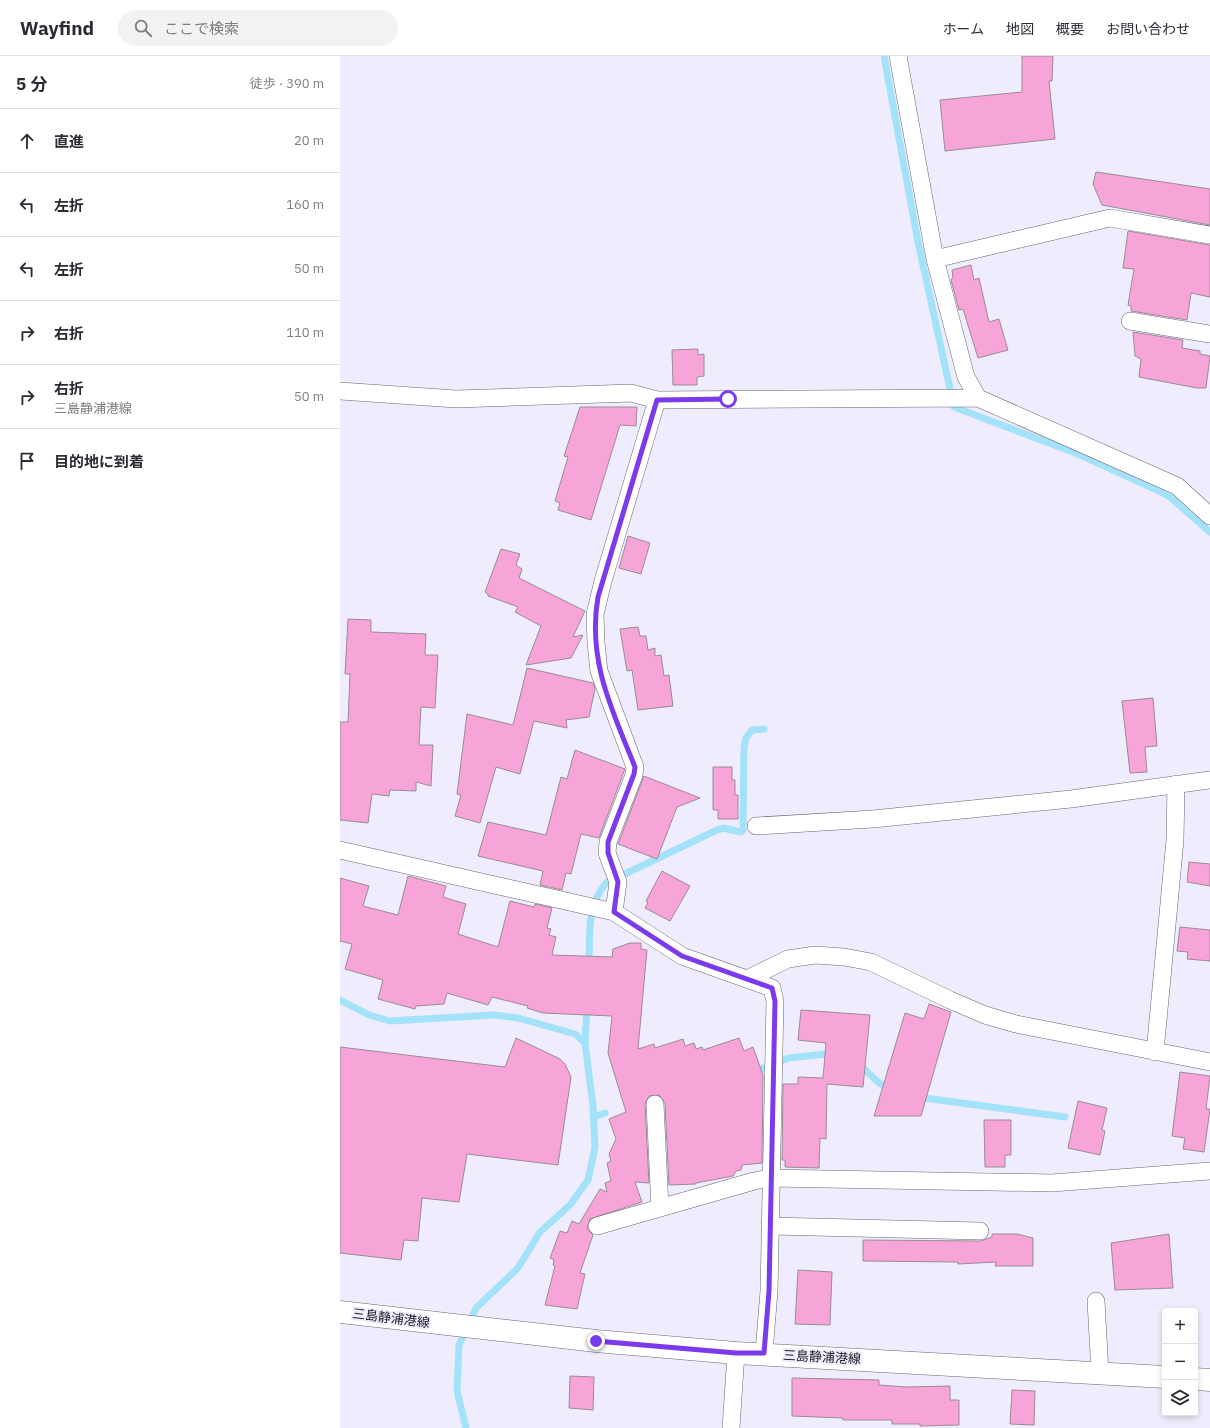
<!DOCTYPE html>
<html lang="ja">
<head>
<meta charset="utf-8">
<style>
  :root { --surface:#fff; --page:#f2f2f3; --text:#2b2b33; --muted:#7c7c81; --line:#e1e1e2 }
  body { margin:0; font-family:"IBM Plex Sans","Noto Sans JP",sans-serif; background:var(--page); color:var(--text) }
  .controls { position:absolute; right:12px; bottom:12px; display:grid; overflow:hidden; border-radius:4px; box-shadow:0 2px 6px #0003 }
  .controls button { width:36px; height:36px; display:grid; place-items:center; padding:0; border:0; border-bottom:1px solid var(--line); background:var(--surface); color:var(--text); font:20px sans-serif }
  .stop { position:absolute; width:12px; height:12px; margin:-9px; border:3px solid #7c3aed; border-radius:50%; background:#fff }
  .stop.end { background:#7c3aed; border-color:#fff; box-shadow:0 1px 4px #0008 }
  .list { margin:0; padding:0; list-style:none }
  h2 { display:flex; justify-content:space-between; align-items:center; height:52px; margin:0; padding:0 16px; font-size:17px }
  h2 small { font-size:13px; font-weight:400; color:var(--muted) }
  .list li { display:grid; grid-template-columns:26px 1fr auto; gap:12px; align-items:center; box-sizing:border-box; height:64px; padding:0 16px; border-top:1px solid var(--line) }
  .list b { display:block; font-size:15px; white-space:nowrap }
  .list p { margin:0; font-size:13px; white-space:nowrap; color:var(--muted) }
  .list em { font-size:13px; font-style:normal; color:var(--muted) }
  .icon { flex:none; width:22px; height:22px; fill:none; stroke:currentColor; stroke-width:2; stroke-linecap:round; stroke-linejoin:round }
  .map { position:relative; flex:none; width:870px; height:1372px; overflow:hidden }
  header { display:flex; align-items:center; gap:24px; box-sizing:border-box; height:56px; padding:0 20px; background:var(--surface); border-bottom:1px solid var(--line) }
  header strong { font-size:19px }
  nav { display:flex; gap:22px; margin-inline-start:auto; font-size:14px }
  .search { width:280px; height:36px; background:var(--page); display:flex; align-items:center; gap:10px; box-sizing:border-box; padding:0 14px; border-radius:22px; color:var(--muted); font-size:15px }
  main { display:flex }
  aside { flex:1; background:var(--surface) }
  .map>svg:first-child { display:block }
</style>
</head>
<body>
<header>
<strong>Wayfind</strong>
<div class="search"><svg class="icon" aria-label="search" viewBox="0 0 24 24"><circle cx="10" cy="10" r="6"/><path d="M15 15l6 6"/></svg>ここで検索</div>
<nav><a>ホーム</a><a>地図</a><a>概要</a><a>お問い合わせ</a></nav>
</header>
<main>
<aside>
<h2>5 分<small>徒歩 · 390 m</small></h2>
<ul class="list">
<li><svg class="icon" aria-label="ahead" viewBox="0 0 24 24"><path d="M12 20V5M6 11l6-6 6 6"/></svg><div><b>直進</b></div><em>20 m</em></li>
<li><svg class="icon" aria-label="left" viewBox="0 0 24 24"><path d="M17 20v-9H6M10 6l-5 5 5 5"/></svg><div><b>左折</b></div><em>160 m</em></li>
<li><svg class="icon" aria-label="left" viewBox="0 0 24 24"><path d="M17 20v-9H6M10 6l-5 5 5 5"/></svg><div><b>左折</b></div><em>50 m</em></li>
<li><svg class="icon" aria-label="right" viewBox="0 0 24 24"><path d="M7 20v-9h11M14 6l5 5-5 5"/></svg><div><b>右折</b></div><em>110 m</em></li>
<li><svg class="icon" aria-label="right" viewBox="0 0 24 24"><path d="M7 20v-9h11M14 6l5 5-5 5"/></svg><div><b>右折</b><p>三島静浦港線</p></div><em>50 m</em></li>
<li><svg class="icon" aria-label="arrive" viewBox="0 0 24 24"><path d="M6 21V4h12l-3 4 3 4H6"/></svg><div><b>目的地に到着</b></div></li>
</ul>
</aside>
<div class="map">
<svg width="870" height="1372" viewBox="0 0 870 1372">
  <rect width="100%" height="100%" fill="#efedfd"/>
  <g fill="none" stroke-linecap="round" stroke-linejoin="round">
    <!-- stream -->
    <path stroke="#a4e2f9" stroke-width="7" d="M 544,0 L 578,186 L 614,351 L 738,398 L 817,434 L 830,441 L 870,476
      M 249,909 C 250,880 246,851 266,827 L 377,774 L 383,772 L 401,776 L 403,774 L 404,691 L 406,682 L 412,674 L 424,673
      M 0,944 L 29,959 L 50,965 L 153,959 L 178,962 L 235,978 L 245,987 L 253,1050 L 255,1091 L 248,1124 L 230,1149 L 200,1176 L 178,1212 L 136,1252 L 119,1289 L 117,1335 L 126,1372
      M 245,987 L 247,950
      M 518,1007 L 539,1027 L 551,1034
      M 413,1016 L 449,1002 L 494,997
      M 577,1041 L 725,1061
      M 253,1061 L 265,1057"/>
  </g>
  <!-- building -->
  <path fill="#f7a4d9" stroke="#9a8b94" d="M 682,0 L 713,0 L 712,25 L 709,25 L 715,83 L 605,95 L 600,44 L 682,36 Z
    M 756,116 L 870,133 L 870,169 L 762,149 L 753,128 Z
    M 788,175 L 870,189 L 870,241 L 851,237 L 847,264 L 791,255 L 791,250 L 788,249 L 794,213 L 783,212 Z
    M 631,209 L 634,224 L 639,222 L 649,266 L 659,263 L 668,294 L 638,302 L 623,253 L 619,254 L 611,224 L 613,221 L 612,214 Z
    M 793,276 L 843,284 L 842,292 L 860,295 L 860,298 L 870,300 L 866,332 L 857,332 L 799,321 L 801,303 L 795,300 Z
    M 358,293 L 358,299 L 364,298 L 364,320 L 357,321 L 357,329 L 333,329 L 332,294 Z
    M 240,351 L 297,351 L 296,370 L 280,369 L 251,464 L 218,454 L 220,447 L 215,445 L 228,401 L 224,400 Z
    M 288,480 L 310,487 L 301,518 L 279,512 Z
    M 161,493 L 180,498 L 176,509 L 182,513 L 179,522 L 245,555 L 233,581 L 243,579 L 231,602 L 186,609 L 201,570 L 175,556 L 178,551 L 148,540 L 148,538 L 145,536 Z
    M 8,563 L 31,564 L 31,576 L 86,578 L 85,599 L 98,599 L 95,652 L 81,651 L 79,689 L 93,689 L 91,730 L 76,726 L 76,735 L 50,734 L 49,740 L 32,738 L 28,767 L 0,764 L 0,666 L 8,666 L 10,618 L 5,618 Z
    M 298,571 L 300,580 L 306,580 L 308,594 L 315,592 L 315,600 L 321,599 L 324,620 L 329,619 L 333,650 L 298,654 L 292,614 L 287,615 L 280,573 Z
    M 187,612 L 253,627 L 255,633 L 249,661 L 226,664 L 227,672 L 194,665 L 180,718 L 156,711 L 140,767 L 115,760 L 121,739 L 117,738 L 127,658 L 173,669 Z
    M 813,642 L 817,690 L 805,691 L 807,716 L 790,717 L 782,645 Z
    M 235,694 L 285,713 L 259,782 L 241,778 L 231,818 L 226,817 L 222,834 L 200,829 L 203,815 L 138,800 L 148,766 L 206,779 L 221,721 L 227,723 Z
    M 373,711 L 392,711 L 392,724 L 395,724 L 395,739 L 398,739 L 398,763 L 378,763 L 378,754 L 373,754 Z
    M 304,720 L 360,742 L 337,751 L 317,803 L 278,788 Z
    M 849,806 L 870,808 L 870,830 L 847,826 Z
    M 322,815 L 350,830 L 330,865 L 305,852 L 308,846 L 306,845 Z
    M 68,820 L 106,830 L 103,841 L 126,848 L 118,878 L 158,891 L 170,845 L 194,851 L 195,848 L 212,852 L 207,872 L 211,873 L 209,879 L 216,881 L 212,899 L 272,901 L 273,893 L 290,887 L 301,887 L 301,893 L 307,894 L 298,993 L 314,988 L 315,992 L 343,983 L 345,990 L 354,987 L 356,993 L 362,991 L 363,994 L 399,982 L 404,995 L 413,991 L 423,1019 L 422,1107 L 402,1109 L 401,1114 L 396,1115 L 393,1120 L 356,1127 L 356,1128 L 329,1129 L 325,1047 L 319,1039 L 309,1040 L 305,1048 L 309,1127 L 295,1126 L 302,1146 L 250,1163 L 247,1172 L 253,1179 L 240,1217 L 245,1218 L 237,1253 L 205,1249 L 215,1210 L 213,1209 L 214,1204 L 210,1202 L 220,1175 L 227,1177 L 232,1165 L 239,1168 L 260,1133 L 267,1136 L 265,1127 L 271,1125 L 267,1107 L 271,1105 L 269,1098 L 276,1083 L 269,1063 L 286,1056 L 268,997 L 272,960 L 203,957 L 187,952 L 188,950 L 152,941 L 148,949 L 107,937 L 104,948 L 76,950 L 75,953 L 38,943 L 43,924 L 5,913 L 12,888 L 0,885 L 0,822 L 29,830 L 23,850 L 58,859 Z
    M 840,871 L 870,874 L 870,905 L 847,903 L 848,896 L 837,895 Z
    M 589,948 L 611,956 L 581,1060 L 534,1060 L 565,957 L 584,963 Z
    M 461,954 L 530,959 L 523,1031 L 487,1028 L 486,1083 L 480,1082 L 479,1112 L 445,1111 L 445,1104 L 442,1104 L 443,1028 L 458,1028 L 458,1021 L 483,1022 L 486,987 L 458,984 Z
    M 176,982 L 220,1003 L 225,1008 L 231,1021 L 218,1109 L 127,1098 L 119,1146 L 82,1142 L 78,1185 L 64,1184 L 61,1204 L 0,1197 L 0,991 L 165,1011 Z
    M 840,1016 L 870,1020 L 866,1053 L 870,1053 L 864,1096 L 843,1093 L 845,1082 L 832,1080 Z
    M 738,1045 L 767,1052 L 762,1074 L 765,1075 L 760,1099 L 728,1092 Z
    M 644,1064 L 671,1064 L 671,1099 L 665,1099 L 665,1111 L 645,1111 Z
    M 652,1178 L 677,1178 L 693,1182 L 693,1210 L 655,1210 L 656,1206 L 618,1208 L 618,1206 L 523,1205 L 523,1184 L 640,1185 L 652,1181 Z
    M 829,1178 L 833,1232 L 775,1234 L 771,1187 Z
    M 458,1214 L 492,1216 L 490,1269 L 455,1268 Z
    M 230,1320 L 254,1321 L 253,1354 L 229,1352 Z
    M 452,1322 L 539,1324 L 539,1329 L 566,1331 L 610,1330 L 610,1344 L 619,1344 L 619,1369 L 580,1370 L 580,1368 L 552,1368 L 552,1364 L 503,1364 L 503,1362 L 452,1360 Z
    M 672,1334 L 695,1335 L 694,1369 L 670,1368 Z"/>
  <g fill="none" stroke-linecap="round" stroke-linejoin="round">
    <!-- minor casing -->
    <g stroke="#676572" stroke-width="18">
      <path id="minor" d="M 558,0 L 595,203 L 626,321 L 638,342 L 837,430 L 870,460
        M 595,203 L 770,162 L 870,179
        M 790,265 L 870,278
        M 0,335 L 116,343 L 291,337 L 317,344 L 638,342
        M 416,770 L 533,763 L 731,743 L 870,724
        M 0,794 L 274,856 L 342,900 L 432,932 L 435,945 L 429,1235 L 424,1297
        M 274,856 L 278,826 L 267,797 L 268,786 L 294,719 L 295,711 L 259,615 L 256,587 L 255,558 L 263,525 L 317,344
        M 407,923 L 448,903 L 475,899 L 504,901 L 531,906 L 610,944 L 645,959 L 676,968 L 870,1006
        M 815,996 L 835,784 L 836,728
        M 315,1048 L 320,1152
        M 257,1170 L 414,1125 L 431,1122 L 712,1127 L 870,1115
        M 431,1170 L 640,1175
        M 756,1245 L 760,1317
        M 391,1372 L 396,1297"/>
    </g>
    <!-- secondary casing -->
    <g stroke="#676572" stroke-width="23">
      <path id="secondary" d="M 0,1256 L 256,1285 L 396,1297 L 825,1321
        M 855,1323 L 870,1324"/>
    </g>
    <!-- minor -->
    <use href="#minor" stroke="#fff" stroke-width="17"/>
    <!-- secondary -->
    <use href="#secondary" stroke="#fff" stroke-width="22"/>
  </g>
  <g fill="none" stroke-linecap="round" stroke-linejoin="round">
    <!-- route -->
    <path stroke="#7c3aed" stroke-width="5" d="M 256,1285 L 396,1297 L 424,1297 L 429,1235 L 435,945 L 432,932 L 342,900 L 274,856 L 278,826 L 268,797 L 268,786 L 294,718 L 295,711 C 272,654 247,604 258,541 L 317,344 L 388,343"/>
  </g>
  <g text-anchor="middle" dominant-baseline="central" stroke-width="4" stroke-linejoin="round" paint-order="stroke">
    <!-- street labels -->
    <g font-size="13" fill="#222127" stroke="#efedfd">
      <text transform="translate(51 1262) rotate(7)">三島静浦港線</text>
      <text transform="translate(482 1301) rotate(3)">三島静浦港線</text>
    </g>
  </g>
</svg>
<div class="controls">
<button>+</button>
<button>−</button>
<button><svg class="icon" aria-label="layers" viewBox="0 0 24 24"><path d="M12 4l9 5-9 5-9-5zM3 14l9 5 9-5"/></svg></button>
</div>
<div class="stop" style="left:388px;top:343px"></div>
<div class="stop end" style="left:256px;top:1285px"></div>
</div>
</main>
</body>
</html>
